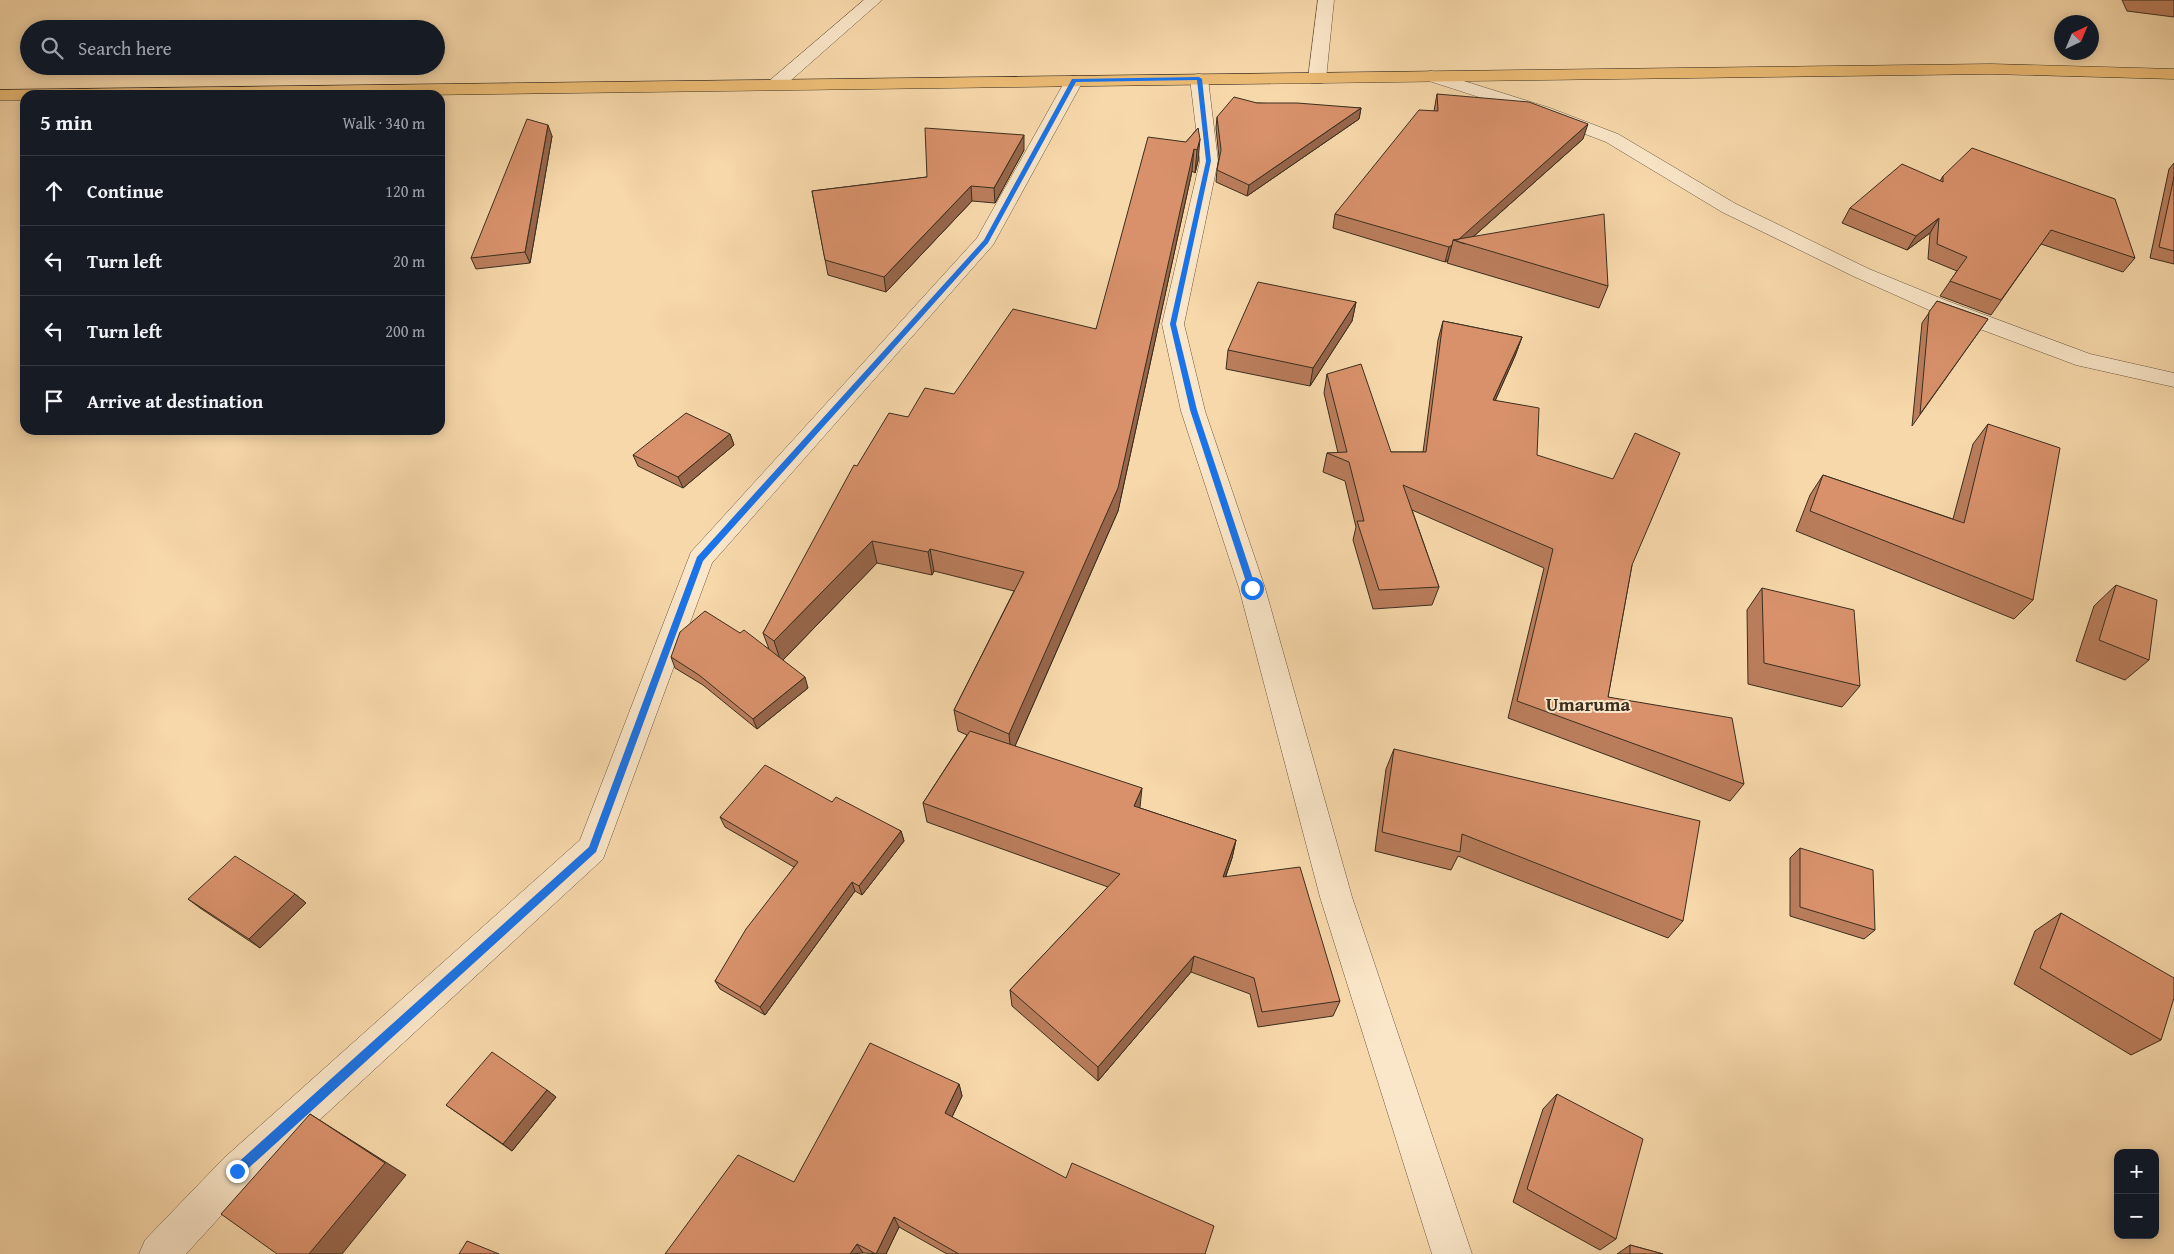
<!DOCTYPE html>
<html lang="en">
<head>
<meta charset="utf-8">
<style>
  :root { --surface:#171b24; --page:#242831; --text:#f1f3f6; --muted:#9ea1a6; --line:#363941 }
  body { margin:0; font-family:"Gentium Book Plus",serif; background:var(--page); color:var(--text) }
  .controls { position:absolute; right:15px; bottom:15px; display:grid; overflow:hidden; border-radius:10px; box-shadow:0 2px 12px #0003 }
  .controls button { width:45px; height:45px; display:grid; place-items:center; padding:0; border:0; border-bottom:1px solid var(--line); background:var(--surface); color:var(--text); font:25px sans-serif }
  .compass { position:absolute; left:2054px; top:15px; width:45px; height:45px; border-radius:50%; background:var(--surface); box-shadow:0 2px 12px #0003; rotate:44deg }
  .stop { position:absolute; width:15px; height:15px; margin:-11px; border:4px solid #1a73e8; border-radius:50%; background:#fff }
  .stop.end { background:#1a73e8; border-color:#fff; box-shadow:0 1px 5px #0008 }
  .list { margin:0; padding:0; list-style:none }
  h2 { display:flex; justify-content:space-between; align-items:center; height:65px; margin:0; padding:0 20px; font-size:21px }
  h2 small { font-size:16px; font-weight:400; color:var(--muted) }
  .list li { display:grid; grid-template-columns:32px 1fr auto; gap:15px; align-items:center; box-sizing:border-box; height:70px; padding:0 20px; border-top:1px solid var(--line) }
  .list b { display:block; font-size:19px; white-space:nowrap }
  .list em { font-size:16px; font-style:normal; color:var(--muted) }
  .icon { flex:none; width:28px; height:28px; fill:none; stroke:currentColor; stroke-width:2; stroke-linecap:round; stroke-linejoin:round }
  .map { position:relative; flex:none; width:2174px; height:1254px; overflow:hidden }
  .search { position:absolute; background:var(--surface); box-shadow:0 2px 12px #0003; left:20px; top:20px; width:425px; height:55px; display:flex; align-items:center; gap:12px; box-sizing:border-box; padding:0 18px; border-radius:28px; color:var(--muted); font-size:19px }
  .panel { position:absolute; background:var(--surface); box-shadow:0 2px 12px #0003; left:20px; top:90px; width:425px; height:345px; border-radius:15px }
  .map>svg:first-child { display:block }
</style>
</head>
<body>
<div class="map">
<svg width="2174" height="1254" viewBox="0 0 2174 1254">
  <rect width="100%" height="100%" fill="#f7d8aa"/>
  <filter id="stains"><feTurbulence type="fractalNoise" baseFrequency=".004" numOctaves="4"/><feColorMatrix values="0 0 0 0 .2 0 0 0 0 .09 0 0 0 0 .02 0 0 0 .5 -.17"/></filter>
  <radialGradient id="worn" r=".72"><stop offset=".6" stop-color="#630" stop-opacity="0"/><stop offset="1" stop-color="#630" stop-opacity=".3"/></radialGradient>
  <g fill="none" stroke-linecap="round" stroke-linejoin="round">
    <!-- minor casing -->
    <g stroke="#695841" stroke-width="1">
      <path id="minor" d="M 864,0 L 882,0 L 781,89 L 769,89 L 766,85 L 769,81 Z
        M 1318,0 L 1334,0 L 1326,79 L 1323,83 L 1311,83 L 1308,79 Z
        M 1432,71 L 1550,108 L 1618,134 L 1736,204 L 1869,269 L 1945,300 L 2090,354 L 2174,373 L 2174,387 L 2076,365 L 1929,310 L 1855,277 L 1722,212 L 1606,142 L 1538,116 L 1426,80 L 1423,76 L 1426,72 Z
        M 1199,74 L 1205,75 L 1208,79 L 1218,161 L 1184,324 L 1205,411 L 1265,588 L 1352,897 L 1472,1254 L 1432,1254 L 1320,897 L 1239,588 L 1181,411 L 1162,324 L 1200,161 L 1190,79 L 1193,75 Z
        M 1074,76 L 1080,77 L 1083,81 L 993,245 L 712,563 L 603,859 L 250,1184 L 186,1254 L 139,1254 L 145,1240 L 224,1158 L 580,840 L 691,552 L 977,238 L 1065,81 L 1068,77 Z"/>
    </g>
    <!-- major casing -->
    <g stroke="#3a2e1e" stroke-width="1">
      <path id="major" d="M 1991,64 L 2174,69 L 2174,79 L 1991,74 L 422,95 L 25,95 L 25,100 L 0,100 L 0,90 Z"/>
    </g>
    <!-- minor -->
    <use href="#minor" fill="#fae6c8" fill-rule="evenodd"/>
    <!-- major -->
    <use href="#major" fill="#ecbc75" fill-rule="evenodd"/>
  </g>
  <!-- wall -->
  <path fill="#ba7d5c" stroke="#3a2e1e" d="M 2122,0 L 2174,0 L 2174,17 L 2127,11 Z
    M 1437,94 L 1583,139 L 1473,237 L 1608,286 L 1599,308 L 1447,263 L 1448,260 L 1445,262 L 1333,228 L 1335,214 L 1434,111 Z
    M 1257,103 L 1361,108 L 1359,119 L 1247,196 L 1216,182 L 1217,170 L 1219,157 L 1216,128 L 1217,117 Z
    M 1198,128 L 1198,161 L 1195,173 L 1192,171 L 1118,511 L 1015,746 L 1140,808 L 1236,840 L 1232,858 L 1226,876 L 1340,1001 L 1333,1016 L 1258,1027 L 1250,994 L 1191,972 L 1098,1081 L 1012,1006 L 1010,990 L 1108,887 L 927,822 L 923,803 L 967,735 L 958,731 L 954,710 L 1014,591 L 934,571 L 932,575 L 877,563 L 783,660 L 808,688 L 757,729 L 703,685 L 675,668 L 671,657 L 740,633 L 769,649 L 763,633 L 857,466 L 908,417 L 1096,329 L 1186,142 Z
    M 552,136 L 530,263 L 476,269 L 471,258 Z
    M 1024,150 L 995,203 L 972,201 L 886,292 L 828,275 L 812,191 L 927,177 Z
    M 2174,163 L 2174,264 L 2150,258 L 2169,169 Z
    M 1943,176 L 2135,258 L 2123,272 L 2041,244 L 1991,315 L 1940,296 L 1957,271 L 1928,259 L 1930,233 L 1907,250 L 1842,223 L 1850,208 L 1940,181 Z
    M 1937,301 L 1988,319 L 1912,426 L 1922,323 Z
    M 1356,302 L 1352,321 L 1310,386 L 1226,369 L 1228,350 Z
    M 1443,321 L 1522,337 L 1515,356 L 1495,401 L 1537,455 L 1632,565 L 1608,697 L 1744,784 L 1730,801 L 1508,718 L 1544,568 L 1412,510 L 1439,587 L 1432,605 L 1373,609 L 1353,540 L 1356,527 L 1345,481 L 1323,472 L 1327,453 L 1338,453 L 1324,393 L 1327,374 L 1391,452 L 1423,452 L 1438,340 Z
    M 1988,424 L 2033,600 L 2014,619 L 1796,531 L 1810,495 L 1823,475 L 1953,519 L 1973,444 Z
    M 730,434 L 734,445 L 683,488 L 638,466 L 633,455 Z
    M 2116,585 L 2149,660 L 2125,680 L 2076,661 L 2094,606 Z
    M 1762,588 L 1860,686 L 1842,707 L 1748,684 L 1747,610 Z
    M 1394,749 L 1683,921 L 1668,938 L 1458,856 L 1451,870 L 1375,851 L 1386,769 Z
    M 832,802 L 901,831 L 904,841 L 862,895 L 855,891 L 765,1015 L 720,989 L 715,981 L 794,867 L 725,827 L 720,817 Z
    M 1800,848 L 1875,930 L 1864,939 L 1790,916 L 1790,858 Z
    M 295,894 L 306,903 L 260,948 L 200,908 L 188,899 Z
    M 2061,913 L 2161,1040 L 2131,1055 L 2014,984 L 2035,931 Z
    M 959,1084 L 962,1096 L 952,1117 L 1205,1254 L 947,1254 L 899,1227 L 886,1254 L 863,1253 L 794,1182 Z
    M 547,1090 L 556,1097 L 512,1151 L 446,1105 Z
    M 1557,1094 L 1616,1239 L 1600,1250 L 1513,1202 L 1543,1109 Z
    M 1630,1245 L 1663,1254 L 1617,1254 Z"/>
  <!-- shaded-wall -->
  <path fill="#97664b" stroke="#3a2e1e" d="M 1361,108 L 1359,119 L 1247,196 L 1249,185 Z
    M 1588,124 L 1583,139 L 1465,244 L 1456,241 Z
    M 548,125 L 552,136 L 530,263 L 525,252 Z
    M 1024,135 L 1024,150 L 995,203 L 994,188 Z
    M 1200,139 L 1198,161 L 1195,173 L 1197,150 Z
    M 1194,149 L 1192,171 L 1118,511 L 1011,755 L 1009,734 Z
    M 971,186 L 972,201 L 886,292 L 884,277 Z
    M 1939,218 L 1930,233 L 1907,250 L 1916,236 Z
    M 1452,245 L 1448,260 L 1445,262 L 1449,247 Z
    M 1356,302 L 1352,321 L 1310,386 L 1313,368 Z
    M 1522,337 L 1515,356 L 1487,419 L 1493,400 Z
    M 730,434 L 734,445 L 683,488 L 678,477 Z
    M 872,541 L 877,563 L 781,662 L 774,641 Z
    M 930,549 L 934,571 L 932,575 L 928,552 Z
    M 805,677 L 808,688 L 757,729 L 753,719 Z
    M 1142,788 L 1140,807 L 1133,824 L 1134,806 Z
    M 901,831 L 904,841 L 862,895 L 859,886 Z
    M 1236,840 L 1232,858 L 1219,894 L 1223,877 Z
    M 852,882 L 855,891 L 765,1015 L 760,1007 Z
    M 295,894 L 306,903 L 260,948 L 249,939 Z
    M 1194,956 L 1191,972 L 1098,1081 L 1098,1067 Z
    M 959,1084 L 962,1096 L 948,1125 L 945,1113 Z
    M 547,1090 L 556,1097 L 512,1151 L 503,1144 Z
    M 310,1114 L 406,1175 L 342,1254 L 309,1254 Z
    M 894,1217 L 899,1227 L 886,1254 L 876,1254 Z
    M 857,1244 L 863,1253 L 850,1254 Z"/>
  <!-- building -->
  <path fill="#d8916b" stroke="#3a2e1e" d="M 1437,94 L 1529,102 L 1588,124 L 1458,240 L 1453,240 L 1452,245 L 1449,247 L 1335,214 L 1419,110 L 1438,111 Z
    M 1234,97 L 1257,103 L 1297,103 L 1361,108 L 1249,185 L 1217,170 L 1221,150 L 1217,117 Z
    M 527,119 L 548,125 L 525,252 L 471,258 Z
    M 925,128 L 1024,135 L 994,188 L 971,186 L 884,277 L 825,260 L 812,191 L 927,177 Z
    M 1198,128 L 1200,139 L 1197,150 L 1194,149 L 1118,488 L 1009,734 L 954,710 L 1024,572 L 930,549 L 928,552 L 872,541 L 774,641 L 763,633 L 854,465 L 857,466 L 889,413 L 908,417 L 925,388 L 954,394 L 1013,309 L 1096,329 L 1148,137 L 1186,142 Z
    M 1972,148 L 2115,199 L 2135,258 L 2051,230 L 2001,300 L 1950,281 L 1967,257 L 1937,244 L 1939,218 L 1916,236 L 1850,208 L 1902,164 L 1943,182 L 1943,176 Z
    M 2174,177 L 2174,251 L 2159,247 Z
    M 1604,214 L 1608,286 L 1453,240 Z
    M 1258,282 L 1356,302 L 1313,368 L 1228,350 Z
    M 1937,301 L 1988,319 L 1920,414 L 1929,312 Z
    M 1443,321 L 1522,337 L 1493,400 L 1539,408 L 1537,455 L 1613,479 L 1635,433 L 1680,453 L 1632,565 L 1608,697 L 1732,718 L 1744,784 L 1517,701 L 1553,549 L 1403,485 L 1439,587 L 1379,590 L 1357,521 L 1364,521 L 1349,462 L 1327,453 L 1347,452 L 1327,374 L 1361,364 L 1391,452 L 1426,452 Z
    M 686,413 L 730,434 L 678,477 L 633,455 Z
    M 1988,424 L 2060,448 L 2033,600 L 1810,511 L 1823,475 L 1964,523 Z
    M 2116,585 L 2157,600 L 2149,660 L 2099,640 Z
    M 1762,588 L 1854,610 L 1860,686 L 1764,663 Z
    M 705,611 L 740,633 L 744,630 L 805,677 L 753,719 L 699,675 L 671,657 L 680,632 Z
    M 970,731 L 1142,788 L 1134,806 L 1236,840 L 1223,877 L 1300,867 L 1340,1001 L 1262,1012 L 1254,978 L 1194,956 L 1098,1067 L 1010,990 L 1120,874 L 923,803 Z
    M 1394,749 L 1700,821 L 1683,921 L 1462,834 L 1460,852 L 1382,832 Z
    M 765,765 L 832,802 L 836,797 L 901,831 L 859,886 L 852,882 L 760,1007 L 715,981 L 746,929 L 798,862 L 720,817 Z
    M 1800,848 L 1873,870 L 1875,930 L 1800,907 Z
    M 235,856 L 295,894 L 249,939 L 188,899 Z
    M 2061,913 L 2174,978 L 2174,998 L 2161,1040 L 2040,968 Z
    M 870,1043 L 959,1084 L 945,1113 L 1066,1178 L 1072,1163 L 1214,1226 L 1205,1254 L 959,1254 L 894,1217 L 876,1254 L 857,1244 L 850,1254 L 665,1254 L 738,1155 L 794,1182 Z
    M 492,1052 L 547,1090 L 503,1144 L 446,1105 Z
    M 1557,1094 L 1643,1139 L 1616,1239 L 1527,1189 Z
    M 310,1114 L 385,1163 L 309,1254 L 277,1254 L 221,1214 Z
    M 467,1241 L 499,1254 L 459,1254 Z
    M 1630,1245 L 1663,1254 L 1630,1254 Z"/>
  <!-- route -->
  <path fill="#1a73e8" d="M 1199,77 L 1202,79 L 1211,161 L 1176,324 L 1197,410 L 1256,588 L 1255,590 L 1248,588 L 1190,410 L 1170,324 L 1206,161 L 1197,80 L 1076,82 L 988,243 L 703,561 L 596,852 L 241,1175 L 233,1175 L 233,1167 L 589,847 L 697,557 L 984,240 L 1072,79 Z"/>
  <g text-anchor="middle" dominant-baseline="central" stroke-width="4" stroke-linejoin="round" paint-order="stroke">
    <!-- quarter labels -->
    <g font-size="19" font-weight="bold" fill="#3a2e1e" stroke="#fae6c8">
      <text x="1588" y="704">Umaruma</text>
    </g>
  </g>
  <rect width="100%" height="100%" filter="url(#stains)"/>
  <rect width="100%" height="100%" fill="url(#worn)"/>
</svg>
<div class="controls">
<button>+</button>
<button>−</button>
</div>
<svg class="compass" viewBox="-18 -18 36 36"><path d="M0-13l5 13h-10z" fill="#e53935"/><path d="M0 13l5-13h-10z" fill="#9ea1a6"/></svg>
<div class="stop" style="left:1252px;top:588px"></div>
<div class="stop end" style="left:237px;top:1171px"></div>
<div class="search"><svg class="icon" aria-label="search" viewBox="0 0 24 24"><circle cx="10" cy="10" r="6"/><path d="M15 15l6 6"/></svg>Search here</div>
<section class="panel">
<h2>5 min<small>Walk · 340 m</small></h2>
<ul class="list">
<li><svg class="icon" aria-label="ahead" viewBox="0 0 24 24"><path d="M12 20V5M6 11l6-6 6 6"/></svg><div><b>Continue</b></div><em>120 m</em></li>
<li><svg class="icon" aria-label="left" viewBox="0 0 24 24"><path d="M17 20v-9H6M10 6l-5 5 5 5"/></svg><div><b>Turn left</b></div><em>20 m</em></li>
<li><svg class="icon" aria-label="left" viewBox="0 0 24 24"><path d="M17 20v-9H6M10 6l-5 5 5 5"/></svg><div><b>Turn left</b></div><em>200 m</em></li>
<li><svg class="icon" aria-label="arrive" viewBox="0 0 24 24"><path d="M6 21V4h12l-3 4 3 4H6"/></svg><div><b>Arrive at destination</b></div></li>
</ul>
</section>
</div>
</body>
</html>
